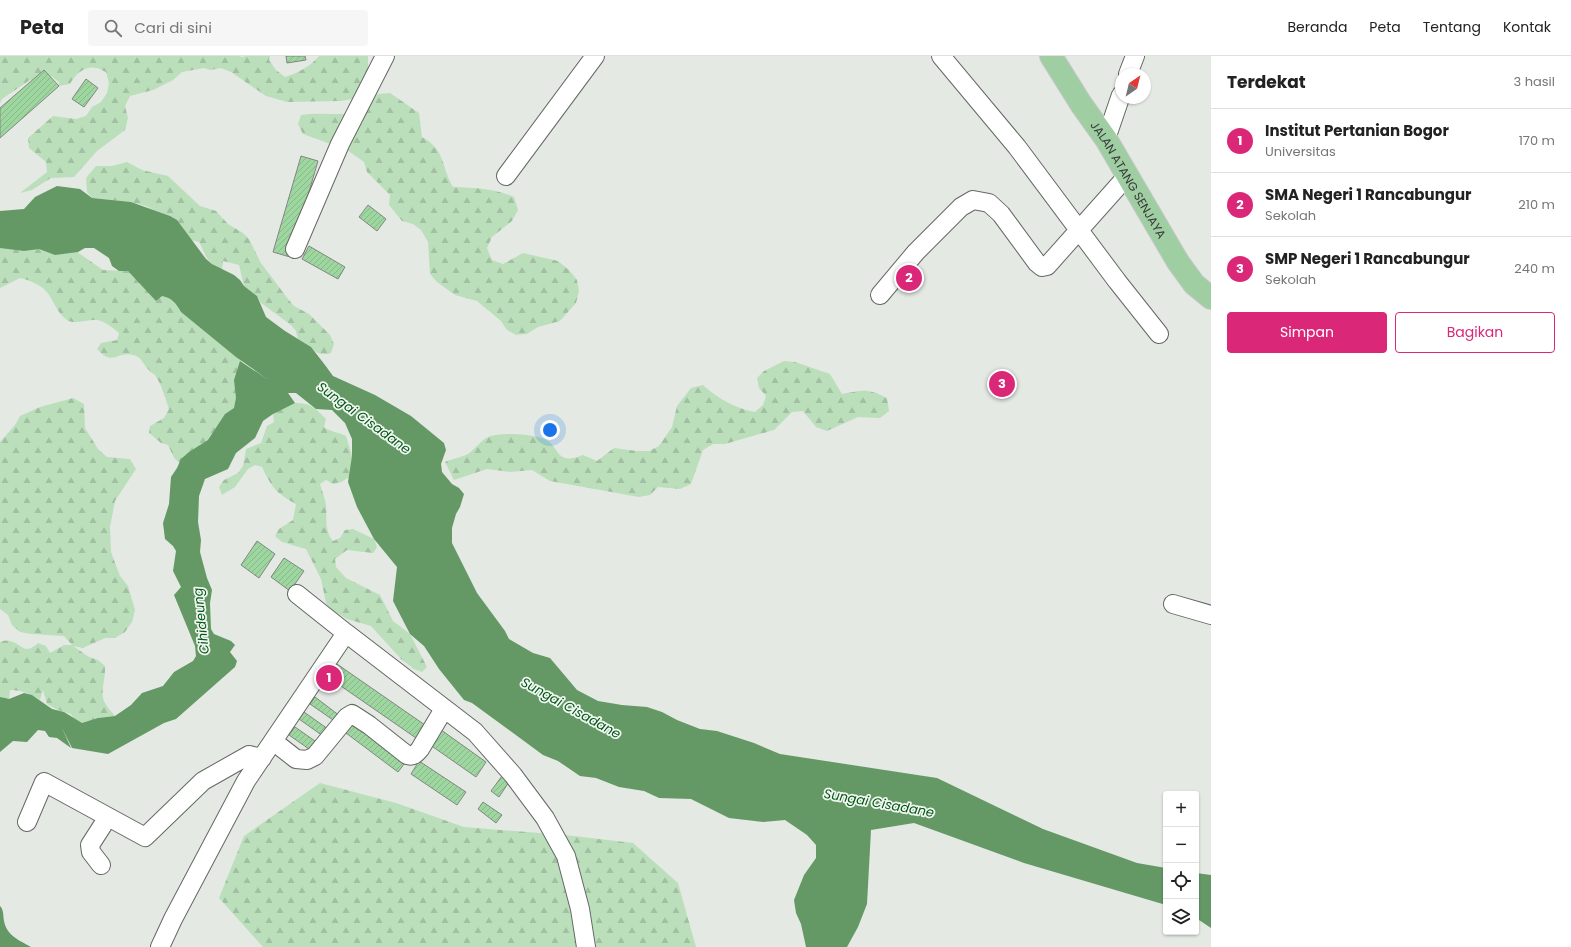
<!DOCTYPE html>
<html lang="id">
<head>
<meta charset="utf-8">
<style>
  :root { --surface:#fff; --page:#f6f6f6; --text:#222; --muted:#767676; --line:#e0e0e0; --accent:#db2777 }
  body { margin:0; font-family:Poppins,sans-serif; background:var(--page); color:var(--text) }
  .controls { position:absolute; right:12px; bottom:12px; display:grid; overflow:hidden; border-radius:4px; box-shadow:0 1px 3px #0004 }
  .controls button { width:36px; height:36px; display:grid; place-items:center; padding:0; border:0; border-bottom:1px solid var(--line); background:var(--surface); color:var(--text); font:20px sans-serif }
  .compass { position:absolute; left:1115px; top:12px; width:36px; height:36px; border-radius:50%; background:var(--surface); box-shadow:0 1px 3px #0004; rotate:35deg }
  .you { position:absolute; left:550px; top:374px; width:14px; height:14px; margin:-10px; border:3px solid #fff; border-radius:50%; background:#1a73e8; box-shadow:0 0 0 6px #1a73e833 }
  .badge { display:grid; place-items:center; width:26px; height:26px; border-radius:50%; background:var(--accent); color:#fff; font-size:13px; font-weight:700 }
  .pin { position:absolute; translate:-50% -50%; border:2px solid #fff; box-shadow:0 1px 4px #0006 }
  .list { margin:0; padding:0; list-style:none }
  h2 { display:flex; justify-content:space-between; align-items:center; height:52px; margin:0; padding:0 16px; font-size:17px }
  h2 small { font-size:13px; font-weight:400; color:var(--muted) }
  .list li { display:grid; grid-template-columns:26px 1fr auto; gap:12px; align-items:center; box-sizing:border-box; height:64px; padding:0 16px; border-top:1px solid var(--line) }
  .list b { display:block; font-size:15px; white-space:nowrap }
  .list p { margin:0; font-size:13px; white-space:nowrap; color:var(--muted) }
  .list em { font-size:13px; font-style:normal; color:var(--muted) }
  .actions { display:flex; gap:8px; padding:12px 16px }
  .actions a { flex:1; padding:9px 0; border:1px solid var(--accent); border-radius:4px; text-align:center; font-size:14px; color:var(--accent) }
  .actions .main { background:var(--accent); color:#fff }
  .icon { flex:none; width:22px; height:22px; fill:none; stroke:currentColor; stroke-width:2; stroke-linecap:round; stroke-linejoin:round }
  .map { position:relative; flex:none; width:1211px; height:891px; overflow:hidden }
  header { display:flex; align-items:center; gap:24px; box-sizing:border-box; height:56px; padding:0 20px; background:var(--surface); border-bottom:1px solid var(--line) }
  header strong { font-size:19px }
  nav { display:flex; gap:22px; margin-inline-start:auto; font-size:14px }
  .search { width:280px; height:36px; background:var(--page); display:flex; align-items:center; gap:10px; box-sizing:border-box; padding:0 14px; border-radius:4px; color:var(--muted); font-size:15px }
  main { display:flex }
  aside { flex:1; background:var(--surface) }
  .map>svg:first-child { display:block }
</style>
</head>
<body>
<header>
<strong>Peta</strong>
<div class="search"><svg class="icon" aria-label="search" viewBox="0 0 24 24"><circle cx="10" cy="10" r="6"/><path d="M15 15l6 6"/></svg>Cari di sini</div>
<nav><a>Beranda</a><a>Peta</a><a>Tentang</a><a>Kontak</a></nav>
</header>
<main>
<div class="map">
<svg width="1211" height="891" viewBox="0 0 1211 891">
  <defs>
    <pattern id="forest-firs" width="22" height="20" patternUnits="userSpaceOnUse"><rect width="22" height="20" fill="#bbdfbb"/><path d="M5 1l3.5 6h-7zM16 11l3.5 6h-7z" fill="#a1c0a1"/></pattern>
    <pattern id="building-hatch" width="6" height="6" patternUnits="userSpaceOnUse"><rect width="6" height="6" fill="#9ed6a0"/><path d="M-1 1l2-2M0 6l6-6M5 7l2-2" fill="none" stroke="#89b88a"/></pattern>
  </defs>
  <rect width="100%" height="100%" fill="#e4e9e4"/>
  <!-- forest -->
  <path fill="url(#forest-firs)" d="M 0,0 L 238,0 L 243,1 L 245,0 L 270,0 L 269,4 L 276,14 L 285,21 C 298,17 311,10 319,0 L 368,0 L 368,12 L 361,36 L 352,43 L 341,45 L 287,46 L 266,40 L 231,16 L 221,12 L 210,14 L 204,12 L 182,16 L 173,24 L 153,34 L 130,40 L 125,50 L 128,62 L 125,74 L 97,95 L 74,121 L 51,122 L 32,134 L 20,137 L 47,116 L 46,106 L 29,92 L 28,82 L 53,60 L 76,63 L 86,60 L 92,51 L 101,46 L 107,37 L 109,27 L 106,16 C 103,15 99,12 97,12 C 84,9 75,19 70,28 L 59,30 L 59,26 L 51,20 L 41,26 L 30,24 L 2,43 L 0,47 Z
    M 390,37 L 419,57 L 422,81 C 446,94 441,111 453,131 C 474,132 493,132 514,141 L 518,154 L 512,165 L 492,181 L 487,192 L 492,204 L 503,208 L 523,197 L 558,205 L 569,214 L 577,224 L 579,235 L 576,247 L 560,265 L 538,271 L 527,278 L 516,279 L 507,274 L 501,265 L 477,245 L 455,239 L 437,226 L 430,218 L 428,186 L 421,174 L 413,168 L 402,165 L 389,149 L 390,139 L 367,116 L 364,106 L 347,94 L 303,78 L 298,68 L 301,59 C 324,55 347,62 369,54 L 369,44 L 378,38 Z
    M 127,106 L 142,114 L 168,120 L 200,150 L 216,155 L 228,168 L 243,177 L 249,183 L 261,207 L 288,243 L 294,250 L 309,258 L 330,279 L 334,288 L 331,297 C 316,302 311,290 298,283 L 296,275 L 291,269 L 261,247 L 257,240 L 244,230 L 239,209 L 223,205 L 222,214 C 204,204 208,202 199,186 L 191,184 L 176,177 L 169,162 L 146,150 L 131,146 L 92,142 L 87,136 L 86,122 L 96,110 L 112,110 Z
    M 0,191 L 70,191 L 103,214 L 128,215 L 162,240 L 170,242 L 234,293 L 243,309 L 243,343 L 213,382 L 180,407 L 174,402 L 168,389 L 161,387 L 149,377 L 150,370 L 164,362 L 169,353 C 165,342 162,329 155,319 C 153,317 150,316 148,313 C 143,308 141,300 133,299 C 117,295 113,311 97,293 L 101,287 L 117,284 L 119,277 C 113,272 105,265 97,264 C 88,263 73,269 67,264 C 58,258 55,248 49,239 C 44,230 30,224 20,222 L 0,232 Z
    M 784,305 L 795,306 L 830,318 L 842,338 C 863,334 868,332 887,342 L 889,355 L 880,362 L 858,361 L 827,375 L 816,371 L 803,355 L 792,356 L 774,374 L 725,388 L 713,388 L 703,394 L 691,428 L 680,433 L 658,431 L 650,439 L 639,441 L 550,425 L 532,414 L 510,416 L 487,413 L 454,424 L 445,406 C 451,403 463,401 468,398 C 478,391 482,381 495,379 C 510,377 528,378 542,382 C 562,389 553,411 583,399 L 597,405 L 614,392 L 637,395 L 649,395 L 659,390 L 672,371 L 677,350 L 691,332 L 703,329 C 717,342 736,353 755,356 L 763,349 L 766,340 L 759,332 L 757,322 L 764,315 Z
    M 73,342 L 84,348 L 85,372 L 98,393 L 107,401 L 130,403 L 136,413 L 115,445 L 110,471 L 111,496 L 120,520 L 128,530 L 135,554 L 132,566 L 125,576 L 115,582 L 105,582 L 83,592 L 73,590 L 89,601 L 98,604 L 105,610 C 106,622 100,635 104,645 C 106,650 111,655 115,660 L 98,662 L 90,669 C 82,667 75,666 71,658 L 58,654 L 47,648 L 43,634 L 40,644 C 31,638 21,634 10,634 L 9,643 L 0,652 L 0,586 C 3,585 7,584 10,585 C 23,588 24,600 38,587 L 46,590 L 50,597 L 64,589 L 72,589 L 64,580 L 31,578 L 20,576 L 12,569 L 8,559 L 0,553 L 0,386 L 15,369 L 20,360 L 40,351 Z
    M 285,347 C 307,347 310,346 326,363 L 324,371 C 331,376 338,376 346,380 L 352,400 L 358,405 L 356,417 L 341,426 L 333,428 L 326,424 L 320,428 C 322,435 325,442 326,449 C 327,463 324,474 333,485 L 340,482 L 345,474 L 353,473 L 374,483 L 377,491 L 373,497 L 347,494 L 335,503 L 336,511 L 346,522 L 380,539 L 393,565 L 410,578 L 427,611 L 422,616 L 414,613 L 401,603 L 371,570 L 347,563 L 332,554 L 326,547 L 321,523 L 306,493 L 282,486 L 275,480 L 279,473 L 293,464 L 296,448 C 276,437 272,432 262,411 L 255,409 L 248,413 L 235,431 L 222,439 L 219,431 L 224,424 L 238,417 L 243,410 L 246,393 L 261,387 L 267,370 L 274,366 L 273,358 Z
    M 320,727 L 396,747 L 464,771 L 565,779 L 633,787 L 678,827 L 696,891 L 263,891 L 219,842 L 244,780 Z"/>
  <!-- water -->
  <path fill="#649966" d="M 57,130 L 80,133 L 92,142 L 131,146 L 170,160 L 177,164 L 206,203 L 212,208 L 234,219 L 240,224 L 244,230 L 257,240 L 266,261 L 285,275 L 311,291 L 325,309 L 333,320 L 375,339 L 411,360 L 444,387 L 446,394 L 441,408 L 442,416 L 452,428 L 459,432 L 464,438 L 460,451 L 456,458 L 452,472 L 452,487 L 477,537 L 505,575 L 509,583 L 533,597 L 550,602 L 577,634 L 598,645 L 622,649 L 647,651 L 662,656 L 677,664 L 700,673 L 717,675 L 754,687 L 780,698 L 937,722 L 1043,773 L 1137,807 L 1166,812 L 1166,849 L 1024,807 L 914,767 L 871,774 L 867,848 L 858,871 L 847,891 L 806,891 L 801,868 L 796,857 L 794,844 L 804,819 L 816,802 L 816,789 L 807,779 L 785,764 L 763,766 L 729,762 L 691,743 L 659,742 L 644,735 L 619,731 L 596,722 L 580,720 L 558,705 L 543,699 L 472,647 L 464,644 L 439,613 L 424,590 L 410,578 L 393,545 L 397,511 L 374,483 L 357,451 L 348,426 L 352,400 L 352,383 L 345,367 L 332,354 L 316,353 L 296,337 L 287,337 L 236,301 L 181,256 C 176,247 172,242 162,240 L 156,245 L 128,215 L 119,215 L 112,210 L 109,202 L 94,192 L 85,192 L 78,196 L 55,199 L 39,193 L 24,195 L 0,192 L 0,155 L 24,153 L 35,141 Z
    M 240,305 L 288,337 L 295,347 L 273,358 L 263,365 L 255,382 L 236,397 L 228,413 L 205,423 L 199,440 L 198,466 L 201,484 L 200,496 L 207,522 L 212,534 L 210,547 L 211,573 L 214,578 L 231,585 L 235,589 L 230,596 L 237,605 L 235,611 L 176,663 L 164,667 L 108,698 L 72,692 L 62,672 L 71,692 L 57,682 L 49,681 L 45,675 L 38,674 L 27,686 L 13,685 L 0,696 L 0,641 L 9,643 L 24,637 L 32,639 L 52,653 L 64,656 L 82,667 L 98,662 L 115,660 L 131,649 L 142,637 L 163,630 L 174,616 L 193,605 L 196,600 L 195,590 L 174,539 L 181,531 L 173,515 L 176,495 L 173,490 L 165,483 L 163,467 L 169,448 L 171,421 L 177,412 L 181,403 L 189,396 L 208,384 L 225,358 L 234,352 L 236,342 L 234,324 Z
    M 1196,817 L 1211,819 L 1211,872 L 1196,862 Z
    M 0,850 C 4,854 3,860 4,865 C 7,880 19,884 31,891 L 0,891 Z"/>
  <!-- building -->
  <path fill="url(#building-hatch)" stroke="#828682" d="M 286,0 L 305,0 L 306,4 L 287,7 Z
    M 44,14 L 59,30 L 0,82 L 0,52 Z
    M 86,23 L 98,32 L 84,51 L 72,43 Z
    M 301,100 L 318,105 L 290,201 L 273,196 Z
    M 368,149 L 386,163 L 377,175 L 359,161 Z
    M 309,190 L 345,211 L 338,223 L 302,203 Z
    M 257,485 L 275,498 L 259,522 L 241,509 Z
    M 284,502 L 304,515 L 290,535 L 271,521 Z
    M 334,606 L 425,669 L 416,682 L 325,619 Z
    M 315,641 L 340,660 L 336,666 L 310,648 Z
    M 304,656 L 328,673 L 323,680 L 299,663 Z
    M 351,661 L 408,703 L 398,716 L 342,674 Z
    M 295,671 L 315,685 L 309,693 L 289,679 Z
    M 437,671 L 486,706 L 476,721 L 426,686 Z
    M 419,705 L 466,736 L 457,749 L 411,718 Z
    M 502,720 L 509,726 L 499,741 L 491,735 Z
    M 483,746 L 502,759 L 496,767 L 478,753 Z"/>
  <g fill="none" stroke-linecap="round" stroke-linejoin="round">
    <!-- minor casing -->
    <g stroke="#646864" stroke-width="20">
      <path id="minor" d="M 941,0 L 1017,91 L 1117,225 L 1159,278
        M 1128,18 L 1135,0
        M 1106,83 L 1121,39
        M 506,120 L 595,0
        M 295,193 L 340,88 L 385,0
        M 880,239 L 916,196 L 961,151 L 973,144 L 989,147 L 1001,158 L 1037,207 L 1042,211 L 1047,210 L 1128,119
        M 297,538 L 346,577
        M 1173,548 L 1211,559
        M 273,685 L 296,703 L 307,704 L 315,700 L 347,661 L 352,658 L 369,669 L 407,699 C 413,701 416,698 420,693 L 444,653
        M 27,766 L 44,726 L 145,781 L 203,725 L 249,699 L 262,702
        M 101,809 L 91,796 L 90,789 L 108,761
        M 160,891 L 173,863 L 246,725 L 346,577 L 475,676 L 513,719 L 545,762 L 566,800 L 580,853 L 586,891"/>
    </g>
    <!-- major casing -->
    <g stroke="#c7c7c7" stroke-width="24">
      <g id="major">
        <path id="s1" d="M 1051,0 L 1081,48 L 1106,83 L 1178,206 L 1194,228 L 1211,242"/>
      </g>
    </g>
    <!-- minor -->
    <use href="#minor" stroke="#fff" stroke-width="18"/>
    <!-- major -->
    <use href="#major" stroke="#a0cea3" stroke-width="22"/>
  </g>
  <g text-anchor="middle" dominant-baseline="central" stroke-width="3.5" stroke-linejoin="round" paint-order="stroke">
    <!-- street labels -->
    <g font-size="12" fill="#363836" stroke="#f1f6f1">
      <text stroke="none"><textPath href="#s1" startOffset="146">JALAN ATANG SENJAYA</textPath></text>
    </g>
    <!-- water labels -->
    <g font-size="13" font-style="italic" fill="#025817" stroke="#f1f6f1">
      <text transform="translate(364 362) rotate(36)">Sungai Cisadane</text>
      <text transform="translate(201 565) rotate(-96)">Cihideung</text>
      <text transform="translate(571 652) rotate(29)">Sungai Cisadane</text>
      <text transform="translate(879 747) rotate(10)">Sungai Cisadane</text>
    </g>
  </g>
</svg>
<div class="controls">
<button>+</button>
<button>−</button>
<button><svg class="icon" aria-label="locate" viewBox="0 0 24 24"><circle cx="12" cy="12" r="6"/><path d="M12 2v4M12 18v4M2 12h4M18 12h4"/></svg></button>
<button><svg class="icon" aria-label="layers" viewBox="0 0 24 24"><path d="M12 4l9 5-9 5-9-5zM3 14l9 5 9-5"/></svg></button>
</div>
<svg class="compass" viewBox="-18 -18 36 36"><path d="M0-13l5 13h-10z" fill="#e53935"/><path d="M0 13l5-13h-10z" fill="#767676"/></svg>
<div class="you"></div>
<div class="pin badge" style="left:329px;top:622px">1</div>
<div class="pin badge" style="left:909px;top:222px">2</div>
<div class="pin badge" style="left:1002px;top:328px">3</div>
</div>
<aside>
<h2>Terdekat<small>3 hasil</small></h2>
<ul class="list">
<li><span class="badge">1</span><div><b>Institut Pertanian Bogor</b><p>Universitas</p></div><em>170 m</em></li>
<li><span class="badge">2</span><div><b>SMA Negeri 1 Rancabungur</b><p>Sekolah</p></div><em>210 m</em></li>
<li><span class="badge">3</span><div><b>SMP Negeri 1 Rancabungur</b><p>Sekolah</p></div><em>240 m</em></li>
</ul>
<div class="actions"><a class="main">Simpan</a><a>Bagikan</a></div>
</aside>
</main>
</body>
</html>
